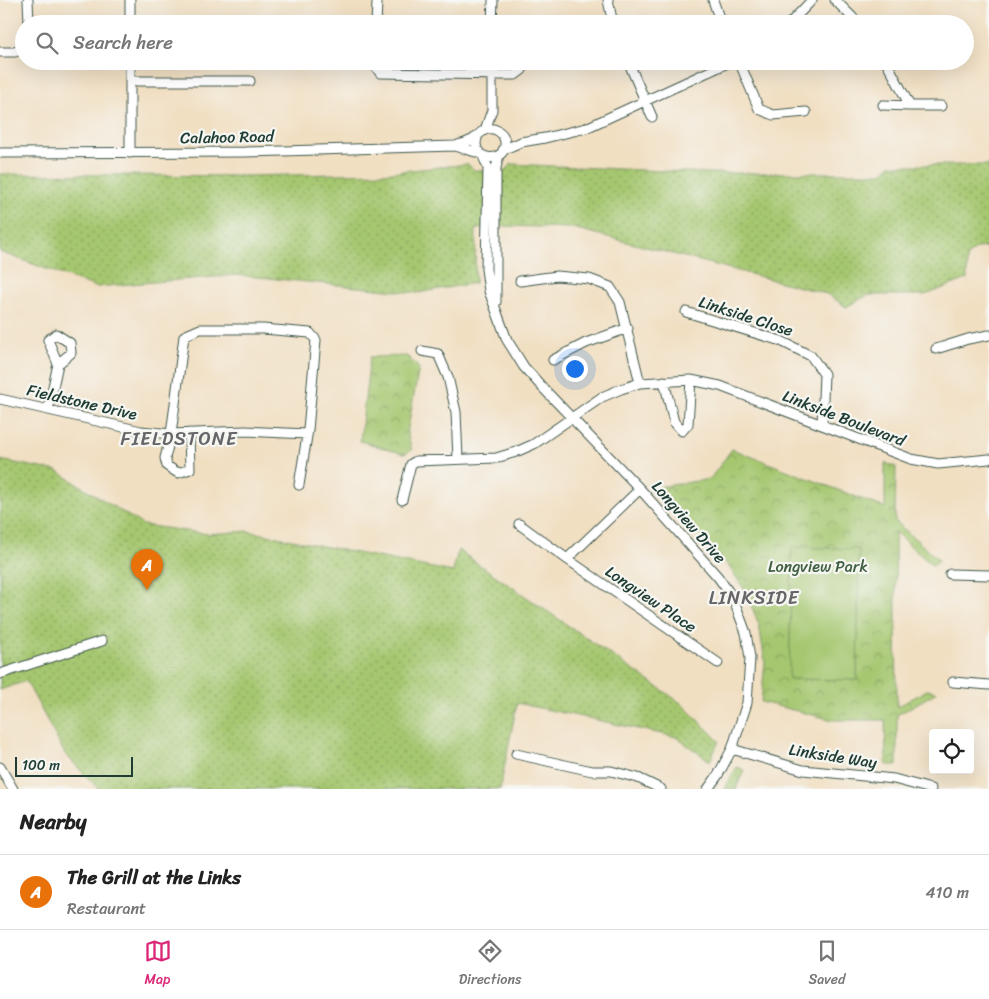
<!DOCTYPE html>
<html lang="en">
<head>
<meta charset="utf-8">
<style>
  :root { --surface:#fff; --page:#f6f6f6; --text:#222; --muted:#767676; --line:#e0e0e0; --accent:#db2777 }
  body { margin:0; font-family:Sriracha,sans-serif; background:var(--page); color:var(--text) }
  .controls { position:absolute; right:15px; bottom:15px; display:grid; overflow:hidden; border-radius:5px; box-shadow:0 5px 20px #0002 }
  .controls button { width:45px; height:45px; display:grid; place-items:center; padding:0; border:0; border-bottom:1px solid var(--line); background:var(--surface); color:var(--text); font:25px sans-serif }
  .scale { position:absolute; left:15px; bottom:12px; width:118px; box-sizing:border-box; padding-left:5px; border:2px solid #1f3d34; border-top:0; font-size:14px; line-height:18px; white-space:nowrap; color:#1f3d34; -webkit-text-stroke:4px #f6f6f2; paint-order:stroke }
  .you { position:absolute; left:574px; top:368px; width:18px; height:18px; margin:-12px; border:4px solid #fff; border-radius:50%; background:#1a73e8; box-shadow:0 0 0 8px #1a73e833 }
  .badge { display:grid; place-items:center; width:32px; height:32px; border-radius:50%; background:var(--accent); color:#fff; font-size:16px; font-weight:700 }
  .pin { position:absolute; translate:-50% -41px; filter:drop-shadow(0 1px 2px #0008) }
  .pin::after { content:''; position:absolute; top:26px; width:18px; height:15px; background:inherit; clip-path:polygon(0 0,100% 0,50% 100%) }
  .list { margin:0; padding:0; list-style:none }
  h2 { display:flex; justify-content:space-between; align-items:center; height:65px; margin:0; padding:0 20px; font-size:21px }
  h2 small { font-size:16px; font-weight:400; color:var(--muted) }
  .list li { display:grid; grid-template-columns:32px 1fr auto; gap:15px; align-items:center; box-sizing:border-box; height:75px; padding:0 20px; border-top:1px solid var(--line) }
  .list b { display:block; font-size:19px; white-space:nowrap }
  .list p { margin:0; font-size:16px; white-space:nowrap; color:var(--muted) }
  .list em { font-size:16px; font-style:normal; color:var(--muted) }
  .icon { flex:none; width:28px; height:28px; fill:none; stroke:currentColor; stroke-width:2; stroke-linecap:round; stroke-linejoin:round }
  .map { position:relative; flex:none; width:989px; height:789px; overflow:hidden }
  .search { position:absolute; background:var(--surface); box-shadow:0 5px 20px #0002; left:15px; right:15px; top:15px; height:55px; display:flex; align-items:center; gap:12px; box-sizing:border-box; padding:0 18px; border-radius:28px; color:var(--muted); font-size:19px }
  .sheet { height:140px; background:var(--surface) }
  nav { display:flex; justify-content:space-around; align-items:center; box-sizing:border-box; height:70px; border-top:1px solid var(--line); background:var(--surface); font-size:14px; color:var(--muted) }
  nav a { display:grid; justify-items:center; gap:2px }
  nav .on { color:var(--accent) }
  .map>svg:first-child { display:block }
</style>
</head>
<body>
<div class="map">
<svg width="989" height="789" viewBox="0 0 989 789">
  <defs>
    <pattern id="grass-dots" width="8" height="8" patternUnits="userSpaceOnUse" patternTransform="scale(1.25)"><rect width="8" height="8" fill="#a6c770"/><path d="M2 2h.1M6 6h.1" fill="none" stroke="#87a35d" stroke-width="1.8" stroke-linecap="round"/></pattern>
    <pattern id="park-crowns" width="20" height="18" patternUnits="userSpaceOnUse" patternTransform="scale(1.25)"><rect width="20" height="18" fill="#a6c770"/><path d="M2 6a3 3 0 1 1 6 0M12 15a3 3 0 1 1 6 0" fill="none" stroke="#87a35d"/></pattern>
  </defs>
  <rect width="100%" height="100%" fill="#f6f6f2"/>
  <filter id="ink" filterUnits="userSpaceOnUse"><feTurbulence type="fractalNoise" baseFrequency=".02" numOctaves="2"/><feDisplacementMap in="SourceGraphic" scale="10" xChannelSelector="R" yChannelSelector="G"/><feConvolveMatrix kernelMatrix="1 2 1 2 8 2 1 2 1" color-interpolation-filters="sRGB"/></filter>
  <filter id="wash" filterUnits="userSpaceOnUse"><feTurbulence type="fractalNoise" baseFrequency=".0096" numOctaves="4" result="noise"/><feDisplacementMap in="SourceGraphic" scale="20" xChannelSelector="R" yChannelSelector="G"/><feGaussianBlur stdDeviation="1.12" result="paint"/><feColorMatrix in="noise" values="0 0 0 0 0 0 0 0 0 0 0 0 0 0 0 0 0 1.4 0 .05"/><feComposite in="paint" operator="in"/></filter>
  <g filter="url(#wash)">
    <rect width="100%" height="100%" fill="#f1dfc2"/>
    <!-- grass -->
    <path fill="url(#grass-dots)" stroke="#628252" d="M 468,164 L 474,170 L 505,171 L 511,164 L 708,173 L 883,173 L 890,165 L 989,165 L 989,247 L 977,248 L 967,256 L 967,279 L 925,295 L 868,295 L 846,307 L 827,294 L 573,228 L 504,226 L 476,229 L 475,283 L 417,293 L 237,275 L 96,287 L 0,252 L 0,174 L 244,176 L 384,173 Z
      M 0,460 L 57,471 L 143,525 L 208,534 L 247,531 L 453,572 L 458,550 L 681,703 L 719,741 L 710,761 L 676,737 L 517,703 L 500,789 L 99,789 L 65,754 L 26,681 L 0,690 Z
      M 737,767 L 744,770 L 736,789 L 724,789 Z"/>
    <!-- park -->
    <path fill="url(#park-crowns)" stroke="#628252" d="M 407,356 L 419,368 L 407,433 L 412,450 L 404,454 L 360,441 L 370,357 Z
      M 732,449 L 885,508 L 885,463 L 896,467 L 895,521 L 939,560 L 933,566 L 895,532 L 897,707 L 927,690 L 937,692 L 897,715 L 897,765 L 886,765 L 885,720 L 833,720 L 761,702 L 765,662 L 759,624 L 743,587 L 729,567 L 658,487 L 710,479 Z"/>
    <!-- pitch -->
    <path fill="#a6c770" stroke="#628252" d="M 792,547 L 859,549 L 857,680 L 789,679 Z"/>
  </g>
  <g filter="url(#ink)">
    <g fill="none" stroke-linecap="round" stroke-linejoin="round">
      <!-- minor casing -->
      <g stroke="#3e5549" stroke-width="11">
        <path id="minor" d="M 28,0 L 29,24
          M 130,0 L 130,24
          M 608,0 L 613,24
          M 713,0 L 721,24
          M 835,0 L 859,24
          M 376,24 L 377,3
          M 492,24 L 493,0
          M 789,24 L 812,0
          M 0,52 L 15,52 L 24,47
          M 130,61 L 130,153
          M 376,61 L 376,67 L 380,73 L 503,75 L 515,75 L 522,70 L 523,66 L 522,61
          M 628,61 L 652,117
          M 739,61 L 759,109 L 773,115 L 806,112
          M 886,61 L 910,106 L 941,106
          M 130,81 L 250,81
          M 883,105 L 910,106
          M 485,130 L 492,110 L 492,61
          M 458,145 C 463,144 468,142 472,140 C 477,137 480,132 485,130 C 493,126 504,132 505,142 C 507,166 467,161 478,135
          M 503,150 L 521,142 L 545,138 L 586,128 L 732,61
          M 0,153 L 245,152 L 455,146 L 479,153
          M 483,156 L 488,168 L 486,269 L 489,291 L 507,340 L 524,367 L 543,388 L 640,489 L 718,577 L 733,598 L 746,633 L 750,658 L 747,703 L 732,749 L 718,775 L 708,789
          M 520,281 L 557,276 L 589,279 L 610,287 L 620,302 L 640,383
          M 496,302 L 496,168 L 499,155
          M 686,312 L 781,341 L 811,356 L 824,374 L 822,425
          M 936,349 L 968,339 L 989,335
          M 422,351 L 438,354 L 448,377 L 456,412 L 458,459
          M 553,360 L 586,343 L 628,328
          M 664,381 L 674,422 L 682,431 L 688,424 L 691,380
          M 0,399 L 141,431 L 171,434 L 245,431 L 307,434
          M 48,410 L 58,364 L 48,340 L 56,334 L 70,343 L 71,353 L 58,364
          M 189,433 L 190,469 L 178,473 L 167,466 L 165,458 L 171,434 L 184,336 L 200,329 L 263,329 L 310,333 L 316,340 L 308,430 L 299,485
          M 402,500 L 411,464 L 416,461 L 496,458 L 516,452 L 534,444 L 602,397 L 621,389 L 640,383 L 691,380 L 720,386 L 911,459 L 938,464 L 989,459
          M 519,524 L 567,559 L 718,663
          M 567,559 L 640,489
          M 950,574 L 989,575
          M 0,674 L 102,641
          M 953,682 L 989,685
          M 732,749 L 803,770 L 894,779 L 931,789
          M 516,754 L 592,771 L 611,771 L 638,778 L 661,789
          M 0,767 L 13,789"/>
      </g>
      <!-- minor -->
      <use href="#minor" stroke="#fff" stroke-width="9"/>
    </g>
  </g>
  <g text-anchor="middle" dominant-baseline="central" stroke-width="4.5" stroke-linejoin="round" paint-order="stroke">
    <!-- street labels -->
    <g font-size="16" fill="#1f3d34" stroke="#f6f6f2">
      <text transform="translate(227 137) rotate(-1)">Calahoo Road</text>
      <text transform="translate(746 316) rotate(18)">Linkside Close</text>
      <text transform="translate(82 402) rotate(13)">Fieldstone Drive</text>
      <text transform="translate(844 418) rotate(21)">Linkside Boulevard</text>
      <text transform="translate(689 522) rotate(49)">Longview Drive</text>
      <text transform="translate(651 599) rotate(34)">Longview Place</text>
      <text transform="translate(833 756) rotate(9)">Linkside Way</text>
    </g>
    <!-- park labels -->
    <g font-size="16" fill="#416043" stroke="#f6f6f2">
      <text x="818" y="566">Longview Park</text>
    </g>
    <!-- quarter labels -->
    <g font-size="19" letter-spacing="1" fill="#666567" stroke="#f6f6f2">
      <text x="179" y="438">FIELDSTONE</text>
      <text x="754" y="597">LINKSIDE</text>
    </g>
  </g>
</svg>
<div class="controls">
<button><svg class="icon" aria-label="locate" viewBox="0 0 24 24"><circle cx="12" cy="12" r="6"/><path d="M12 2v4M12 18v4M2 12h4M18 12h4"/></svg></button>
</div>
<div class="scale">100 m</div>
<div class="you"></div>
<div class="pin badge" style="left:147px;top:590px;background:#e8710a">A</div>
<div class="search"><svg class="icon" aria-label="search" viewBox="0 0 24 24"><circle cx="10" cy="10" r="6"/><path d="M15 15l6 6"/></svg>Search here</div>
</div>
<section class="sheet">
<h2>Nearby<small></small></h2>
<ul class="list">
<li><span class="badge" style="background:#e8710a">A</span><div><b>The Grill at the Links</b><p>Restaurant</p></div><em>410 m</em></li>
</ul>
</section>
<nav>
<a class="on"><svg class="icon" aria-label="map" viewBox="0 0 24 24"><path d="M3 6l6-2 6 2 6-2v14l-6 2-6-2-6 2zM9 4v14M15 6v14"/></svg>Map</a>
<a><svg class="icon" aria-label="directions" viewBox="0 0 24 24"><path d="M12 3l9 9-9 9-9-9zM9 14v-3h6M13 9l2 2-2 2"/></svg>Directions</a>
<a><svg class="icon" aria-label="saved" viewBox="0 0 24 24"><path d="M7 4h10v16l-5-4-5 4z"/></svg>Saved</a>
</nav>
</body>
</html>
